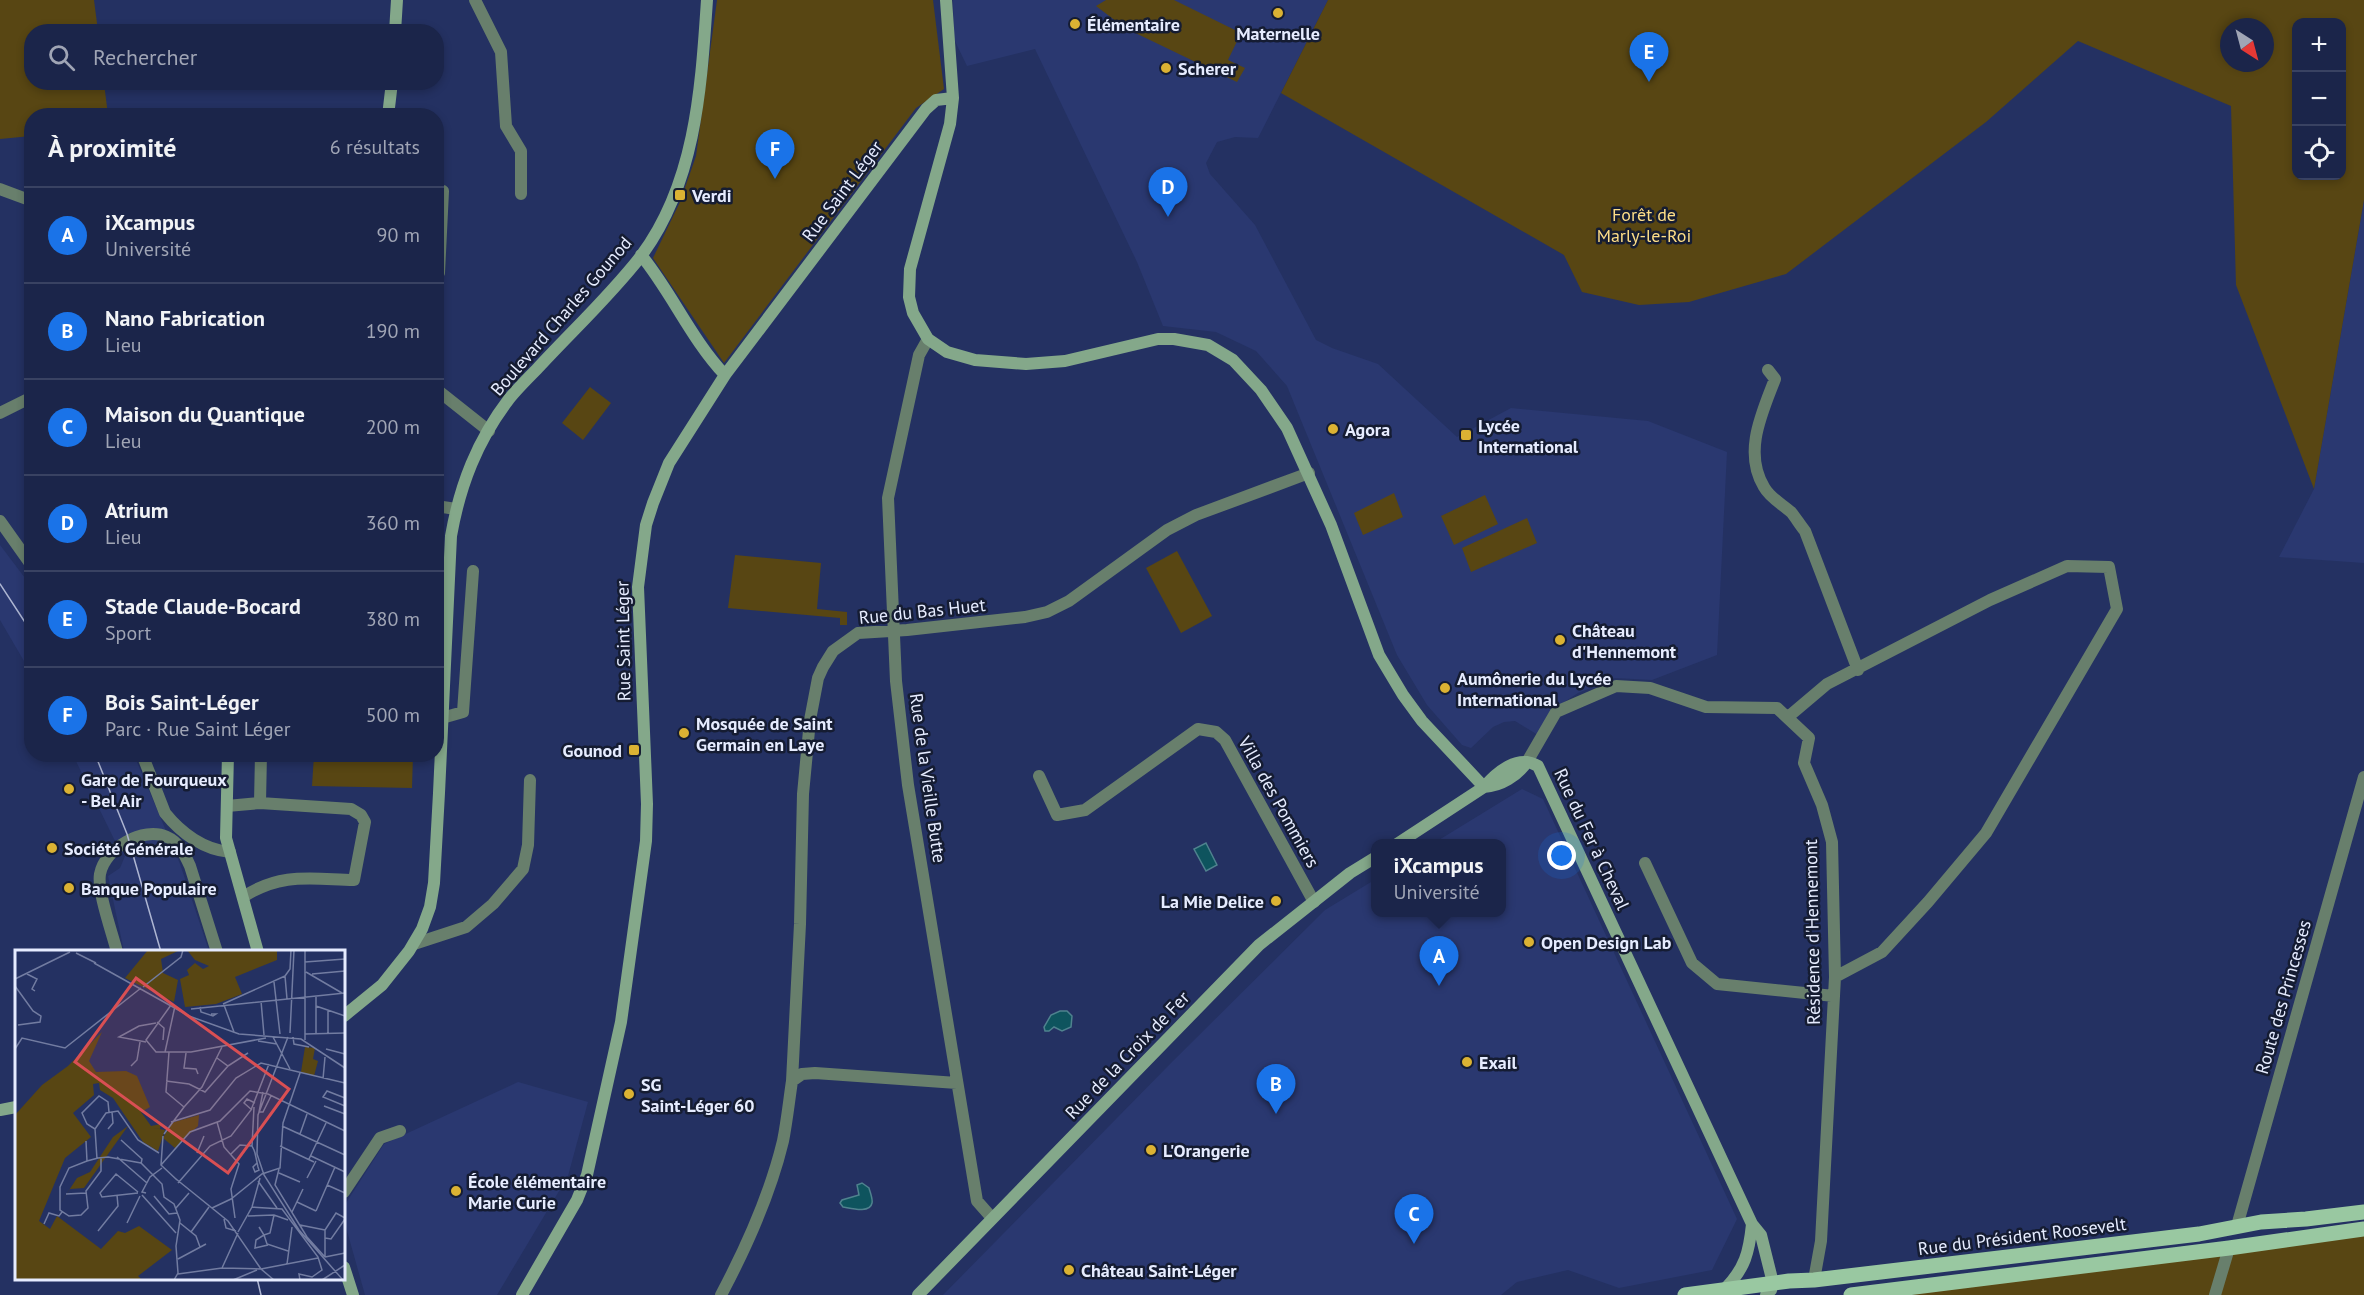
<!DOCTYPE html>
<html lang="fr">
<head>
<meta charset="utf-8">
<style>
  :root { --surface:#1b254a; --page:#242d51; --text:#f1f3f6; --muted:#a0a5b5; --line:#394262; --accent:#1a73e8 }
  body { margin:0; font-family:"PT Sans",sans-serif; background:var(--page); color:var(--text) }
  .controls { position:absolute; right:18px; top:18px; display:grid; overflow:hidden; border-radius:12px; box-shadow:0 3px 9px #0003 }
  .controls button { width:54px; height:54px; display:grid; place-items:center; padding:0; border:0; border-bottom:2px solid var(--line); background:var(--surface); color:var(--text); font:30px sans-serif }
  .compass { position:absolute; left:2220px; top:18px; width:54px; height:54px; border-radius:50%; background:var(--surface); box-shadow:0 3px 9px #0003; rotate:144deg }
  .you { position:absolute; left:1562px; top:856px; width:21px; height:21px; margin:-15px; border:4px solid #fff; border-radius:50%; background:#1a73e8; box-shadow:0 0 0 9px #1a73e833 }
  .badge { display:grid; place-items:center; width:39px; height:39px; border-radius:50%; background:var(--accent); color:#fff; font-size:20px; font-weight:700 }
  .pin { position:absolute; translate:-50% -50px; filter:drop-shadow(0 2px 3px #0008) }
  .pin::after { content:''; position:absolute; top:32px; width:21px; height:18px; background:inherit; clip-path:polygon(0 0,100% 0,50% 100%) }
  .popup { position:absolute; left:1371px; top:839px; width:135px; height:78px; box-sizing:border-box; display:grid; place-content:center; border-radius:12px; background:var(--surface); filter:drop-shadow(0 2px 4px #0005); font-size:20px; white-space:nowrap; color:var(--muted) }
  .popup b { font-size:22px; color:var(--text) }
  .popup::after { content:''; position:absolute; left:50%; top:100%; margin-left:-12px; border:12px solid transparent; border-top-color:var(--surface) }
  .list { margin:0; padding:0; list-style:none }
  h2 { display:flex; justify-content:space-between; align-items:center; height:78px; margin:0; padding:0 24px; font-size:26px }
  h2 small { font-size:20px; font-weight:400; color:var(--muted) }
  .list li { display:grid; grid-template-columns:39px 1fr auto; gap:18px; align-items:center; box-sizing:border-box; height:96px; padding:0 24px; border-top:2px solid var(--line) }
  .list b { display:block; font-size:22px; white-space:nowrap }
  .list p { margin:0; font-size:20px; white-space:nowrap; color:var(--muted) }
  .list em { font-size:20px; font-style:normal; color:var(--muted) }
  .icon { flex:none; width:33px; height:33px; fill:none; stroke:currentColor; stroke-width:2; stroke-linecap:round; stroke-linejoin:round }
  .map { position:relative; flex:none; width:2364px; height:1295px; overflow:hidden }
  .search { position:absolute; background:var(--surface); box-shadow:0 3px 9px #0003; left:24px; top:24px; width:420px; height:66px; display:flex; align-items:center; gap:15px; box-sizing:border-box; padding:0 21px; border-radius:24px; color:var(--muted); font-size:22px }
  .panel { position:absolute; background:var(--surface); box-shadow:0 3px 9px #0003; left:24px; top:108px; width:420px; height:654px; border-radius:24px }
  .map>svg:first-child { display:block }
</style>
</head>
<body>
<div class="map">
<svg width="2364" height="1295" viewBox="0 0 2364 1295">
  <rect width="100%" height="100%" fill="#243162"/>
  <!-- built -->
  <path fill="#2a3870" d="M 953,0 L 1328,0 L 1258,138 L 1235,137 L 1217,142 L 1206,163 L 1210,174 L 1255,225 L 1316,340 L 1332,348 L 1378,364 L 1457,437 L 1511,408 L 1648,421 L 1727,452 L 1717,655 L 1652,680 L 1615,678 L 1578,693 L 1558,706 L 1538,735 L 1515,721 L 1504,722 L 1493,727 L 1471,748 L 1462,745 L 1427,705 L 1397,655 L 1287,386 L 1256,351 L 1216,332 L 1163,326 L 1137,262 L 1035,49 L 967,66 L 954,39 Z
    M 2364,200 L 2364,563 L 2279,557 L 2314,489 Z
    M 0,545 L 31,586 L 31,673 L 0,620 Z
    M 73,755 L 134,755 L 180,864 L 209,951 L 124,951 L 108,876 L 120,868 L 125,856 L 114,839 Z
    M 1522,789 L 1543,799 L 1737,1219 L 1712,1270 L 1619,1288 L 1568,1270 L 1517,1282 L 1501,1295 L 943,1295 L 1173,1061 L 1325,910 L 1376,879 L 1376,912 L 1502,912 L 1502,844 L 1434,843 Z
    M 518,1082 L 588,1102 L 568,1176 L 497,1295 L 365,1295 L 344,1220 L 344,1206 L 384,1144 Z"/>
  <!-- green -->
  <path fill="#584613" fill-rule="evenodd" d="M 0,0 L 94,0 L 98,31 L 32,32 L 32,82 L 104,83 L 108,115 L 32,116 L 31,136 L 0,139 Z
    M 717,0 L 933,0 L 944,89 L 916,108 L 724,363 L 653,258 L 680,202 L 696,156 Z
    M 1106,0 L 1174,0 L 1241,33 L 1228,60 L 1245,68 L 1237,82 L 1125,28 L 1096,6 Z
    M 1328,0 L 2364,0 L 2364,200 L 2314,489 L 2236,285 L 2231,106 L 2078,41 L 1986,122 L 1786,274 L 1689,302 L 1639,305 L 1582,292 L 1564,255 L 1281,93 ZM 2296,22 L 2342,22 L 2342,176 L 2296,176 ZM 2229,27 L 2265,27 L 2265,63 L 2229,63 Z
    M 590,387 L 611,403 L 583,440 L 562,423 Z
    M 1394,493 L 1403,517 L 1363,535 L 1354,513 Z
    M 1485,495 L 1498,524 L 1454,545 L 1441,516 Z
    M 1527,518 L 1537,543 L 1471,572 L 1462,548 Z
    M 1177,551 L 1212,616 L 1181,633 L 1146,568 Z
    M 735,555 L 821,563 L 817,609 L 847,612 L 847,625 L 840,625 L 840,618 L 728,608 Z
    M 314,755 L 413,755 L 412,788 L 312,786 Z
    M 2364,1230 L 2364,1295 L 1908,1295 Z"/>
  <!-- water -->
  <path fill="#0e545e" stroke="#4f828e" stroke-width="1.5" d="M 1206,843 L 1217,865 L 1206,871 L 1194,849 Z
    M 1060,1011 L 1067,1011 L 1072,1016 L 1071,1027 L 1062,1031 L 1054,1027 L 1049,1031 L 1045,1031 L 1044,1027 L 1051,1015 Z
    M 862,1183 L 869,1188 C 870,1192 873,1199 872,1203 C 870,1214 850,1208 843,1207 L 840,1203 L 842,1200 L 859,1195 L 857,1185 Z"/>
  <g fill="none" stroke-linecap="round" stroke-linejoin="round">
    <!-- street -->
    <path stroke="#687f6c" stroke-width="12" d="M 475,0 L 501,52 L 506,126 L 521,151 L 521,194
      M 0,189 L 32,201
      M 436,276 L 439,273 L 443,191
      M 928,339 L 919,355 L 888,498 L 896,681 L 908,785 L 977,1201 L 992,1218
      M 1768,370 L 1775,379 C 1762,413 1743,452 1764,487 C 1770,498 1782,504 1791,512 C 1796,518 1800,525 1805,531 L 1858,670
      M 436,389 L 489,431
      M 0,413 L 32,397
      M 436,506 L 456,509
      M 0,521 L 32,566
      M 1788,717 L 1827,684 L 1990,600 L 2067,566 L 2109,567 L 2117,609 L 1986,833 L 1928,902 L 1882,952 L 1835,977
      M 442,718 L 463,712 L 473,571
      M 142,754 L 165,813 C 181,833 204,850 230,852
      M 1527,762 L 1556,712 L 1616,686 L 1650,688 L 1706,707 L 1777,708 L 1809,738 L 1804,763 L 1822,805 L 1832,842 L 1835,977 L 1821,1241 L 1814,1280
      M 1039,776 L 1057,815 L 1085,810 L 1198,729 L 1216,732 L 1225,740 L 1314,902
      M 260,803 L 261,754
      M 227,806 L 260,803 L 351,809 L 361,815 L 365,822 L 354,880 C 311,879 281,872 243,897
      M 1645,863 L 1692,963 L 1717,984 L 1834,996
      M 414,944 L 466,927 L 493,904 L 523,869 L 528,845 L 530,780
      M 117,952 C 112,932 97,891 100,874 C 105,848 143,826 167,837 C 179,842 185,855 190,866 L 217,952
      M 792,1081 L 800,924 L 803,794 L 810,720 L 818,678 L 823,667 L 833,651 L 858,633 L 907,630 L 1025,617 L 1047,612 L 1069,601 L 1167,530 L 1196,515 L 1309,473
      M 344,1192 L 380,1138 L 400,1131
      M 2237,1226 L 2364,777
      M 721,1295 C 747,1246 770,1195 783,1141 C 787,1121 789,1101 792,1081 L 802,1074 L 815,1073 L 957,1083
      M 2215,1295 L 2229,1248"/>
    <!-- secondary -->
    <path stroke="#84a88a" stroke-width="12" d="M 946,0 L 953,98 L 950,124 L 910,269 L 909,297 L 913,313 L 928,339 L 947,352 L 975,360 L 1026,364 L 1065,361 L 1158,339 L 1174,339 L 1208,345 L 1233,360 L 1261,390 L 1287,428 L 1331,525 L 1379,655 L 1403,695 L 1422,721 L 1484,787
      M 395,32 L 397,0
      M 388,116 L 392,82
      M 641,255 C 672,293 691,339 725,375
      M 228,754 L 226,838 L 258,952
      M 1484,787 C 1501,786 1517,776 1527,762
      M 1397,844 L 1484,787 C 1497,772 1518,754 1538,766 L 1752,1224 L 1761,1235 L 1773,1283 L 1771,1290 L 1766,1295
      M 344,1016 L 382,985 L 409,951 L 422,929 L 430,907 L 434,883 L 439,793 L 451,536 C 460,485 477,441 509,399 C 517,389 527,379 537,369 C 571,332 610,296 641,256 C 696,182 701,88 707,0
      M 0,1110 L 16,1107
      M 344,1267 L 353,1295
      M 1725,1289 C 1745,1268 1749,1253 1752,1224
      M 522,1295 L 577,1200 L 587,1175 L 621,1022 L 646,841 L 647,804 L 638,587 L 646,525 L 653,503 L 669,463 L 725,375 L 926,109 L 936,100 L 953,98
      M 918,1295 L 1259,945 L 1350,873 L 1376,857"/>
    <!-- primary -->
    <path stroke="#99c8a1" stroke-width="15" d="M 1685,1295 L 1789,1281 L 1814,1280 L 2199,1234 L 2261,1222 L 2306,1219 L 2364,1212
      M 1851,1295 L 2229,1248 L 2364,1229"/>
    <!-- tram -->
    <path stroke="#aeb6d2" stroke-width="1.5" d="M 0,584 L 32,633
      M 95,754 L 127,834 L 161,952
      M 257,1278 L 261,1295"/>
  </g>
  <!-- markers -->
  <g fill="#dbb233" stroke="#151c32" stroke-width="2">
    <circle cx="1278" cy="13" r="6"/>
    <circle cx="1075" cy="24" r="6"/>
    <circle cx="1166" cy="68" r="6"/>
    <rect x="674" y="189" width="12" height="12" rx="3"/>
    <circle cx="1333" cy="429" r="6"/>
    <rect x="1460" y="429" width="12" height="12" rx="3"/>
    <circle cx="1560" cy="640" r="6"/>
    <circle cx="1445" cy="688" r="6"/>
    <circle cx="684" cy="733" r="6"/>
    <rect x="628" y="744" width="12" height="12" rx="3"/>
    <circle cx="69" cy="789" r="6"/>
    <circle cx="52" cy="848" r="6"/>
    <circle cx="69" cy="888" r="6"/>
    <circle cx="1276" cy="901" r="6"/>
    <circle cx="1529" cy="942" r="6"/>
    <circle cx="1467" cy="1062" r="6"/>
    <circle cx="629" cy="1094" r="6"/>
    <circle cx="1151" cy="1150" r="6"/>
    <circle cx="456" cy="1191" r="6"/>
    <circle cx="1069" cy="1270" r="6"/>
  </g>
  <g text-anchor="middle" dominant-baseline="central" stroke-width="5" stroke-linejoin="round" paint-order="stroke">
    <!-- poi labels -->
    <g font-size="18" font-weight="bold" fill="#e6ecff" stroke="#151c32" text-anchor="start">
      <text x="1087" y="24">Élémentaire</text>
      <text x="1278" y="33" text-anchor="middle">Maternelle</text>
      <text x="1178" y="68">Scherer</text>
      <text x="692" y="195">Verdi</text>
      <text x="1478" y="425">Lycée<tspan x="1478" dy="21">International</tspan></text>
      <text x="1345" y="429">Agora</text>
      <text x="1572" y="630">Château<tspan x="1572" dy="21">d'Hennemont</tspan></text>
      <text x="1457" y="678">Aumônerie du Lycée<tspan x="1457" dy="21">International</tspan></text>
      <text x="696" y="723">Mosquée de Saint<tspan x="696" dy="21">Germain en Laye</tspan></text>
      <text x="622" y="750" text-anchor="end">Gounod</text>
      <text x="81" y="779">Gare de Fourqueux<tspan x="81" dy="21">- Bel Air</tspan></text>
      <text x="64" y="848">Société Générale</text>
      <text x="81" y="888">Banque Populaire</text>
      <text x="1264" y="901" text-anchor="end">La Mie Delice</text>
      <text x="1541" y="942">Open Design Lab</text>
      <text x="1479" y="1062">Exail</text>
      <text x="641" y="1084">SG<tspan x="641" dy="21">Saint-Léger 60</tspan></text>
      <text x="1163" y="1150">L'Orangerie</text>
      <text x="468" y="1181">École élémentaire<tspan x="468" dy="21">Marie Curie</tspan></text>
      <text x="1081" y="1270">Château Saint-Léger</text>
    </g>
    <!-- street labels -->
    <g font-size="18" fill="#e6ecff" stroke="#151c32">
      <text transform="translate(842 191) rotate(-53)">Rue Saint Léger</text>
      <text transform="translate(561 316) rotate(-49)">Boulevard Charles Gounod</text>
      <text transform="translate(922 611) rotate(-6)">Rue du Bas Huet</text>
      <text transform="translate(623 641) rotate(-91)">Rue Saint Léger</text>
      <text transform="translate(928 778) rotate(82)">Rue de la Vieille Butte</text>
      <text transform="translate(1279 802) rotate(61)">Villa des Pommiers</text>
      <text transform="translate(1592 839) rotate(65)">Rue du Fer à Cheval</text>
      <text transform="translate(1812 932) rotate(-91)">Résidence d'Hennemont</text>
      <text transform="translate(2283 997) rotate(-74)">Route des Princesses</text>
      <text transform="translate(1127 1055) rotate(-46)">Rue de la Croix de Fer</text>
      <text transform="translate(2022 1236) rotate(-7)">Rue du Président Roosevelt</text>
    </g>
    <!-- park labels -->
    <g font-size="18" fill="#fede87" stroke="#151c32">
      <text x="1644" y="214">Forêt de<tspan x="1644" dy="21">Marly-le-Roi</tspan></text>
    </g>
  </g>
  <!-- overview -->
  <g transform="translate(15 950)">
    <rect width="330" height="330" fill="#243162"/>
    <path d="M 133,0 L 165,0 L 146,9 L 148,23 L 163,30 L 159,52 L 110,28 ZM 172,0 L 262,0 L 262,10 L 220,27 L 227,44 L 201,54 L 170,57 L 165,29 L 174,25 L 172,20 L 180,13 L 188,19 L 194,16 L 180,10 ZM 87,82 L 74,111 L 81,122 L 111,121 L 122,126 L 135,157 L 126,162 L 136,176 L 146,174 L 145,179 L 138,178 L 150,180 L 143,201 L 128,192 L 98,148 L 85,140 L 84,133 L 78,134 L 79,145 L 58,163 L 76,187 L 50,208 L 24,271 L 35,279 L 42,266 L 86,299 L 103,281 L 110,283 L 124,276 L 157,300 L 123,326 L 127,330 L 0,330 L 0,165 L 27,135 L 53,116 ZM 290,97 L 300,98 L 298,109 L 303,111 L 299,126 L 286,122 ZM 184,165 L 183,176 L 160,198 L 148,188 L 156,173 ZM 113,176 L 69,238 L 55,239 L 45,254 L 62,228 L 75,222 L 98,187 Z" fill="#584613"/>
    <path fill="none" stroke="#727ca1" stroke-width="1.5" d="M 61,3 L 81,13M 290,12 L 330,9M 79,13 L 174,66 L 224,84 L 286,89 L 330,118M 291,22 L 327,43M 12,24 L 22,29 L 17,39 L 20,41M 297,24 L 330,21M 270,26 L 275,19 L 276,0M 270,26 L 272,49M 0,29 L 55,2M 259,32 L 265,84M 0,36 L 18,61 L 26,66 L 25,72 L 3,75M 128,37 L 166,7 L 168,0M 301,46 L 301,84M 246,51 L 249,85M 208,54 L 270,26M 209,55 L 219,82M 301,56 L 330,66M 185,57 L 186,62 L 198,66 L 201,64 L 196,64M 176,59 L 330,43M 313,60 L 313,84M 142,72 L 149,78 L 148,90M 275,83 L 279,0M 290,84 L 330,83M 258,87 L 275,119M 273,87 L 243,165 L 242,204 L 249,225 L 284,280 L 328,330M 278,87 L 279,94 L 294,97M 290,90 L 290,0M 243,91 L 262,94M 131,92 L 104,87 L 124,76 L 141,73M 0,99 L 7,88 L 50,98 L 126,38M 311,99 L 330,104M 150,102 L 176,102 L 251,88M 150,102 L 160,56M 151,102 L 141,102 L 131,90 L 156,55M 171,103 L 169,118 L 181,119 L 183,124M 202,108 L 213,116 L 233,103M 116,116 L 122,110 L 125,92M 308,129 L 310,107M 151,131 L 174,134 L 190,142 L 213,116M 248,142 L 244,162 L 248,162 L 256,146M 330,148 L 312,141 L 308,147 L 330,156M 309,156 L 330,164M 169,157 L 187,137 L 207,97M 239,157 L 237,196 L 239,200 L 240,203 L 243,217 L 244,220 L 240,222 L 238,217 L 242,213M 237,160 L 229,153 L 232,149 L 240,153M 156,172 L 195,160 L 221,128 L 246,113 L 330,133M 202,172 L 209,197 L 224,214 L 216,239 L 220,268M 267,176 L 330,205M 80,179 L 72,174 L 67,163 L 84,146 L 93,152 L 94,162M 93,179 L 98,173 L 97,162M 280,182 L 285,184 L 292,164M 149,184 L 169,157 L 151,142 L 154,102M 148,186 L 146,215 L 162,230M 106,190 L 127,209 L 126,214M 71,191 L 72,211M 265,196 L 299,212M 182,203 L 189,186M 216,204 L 225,195 L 237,196M 296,206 L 330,222M 102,207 L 132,233M 86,208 L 86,221 L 71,241 L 73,258 L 66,265 L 54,266 L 45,260 L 45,237 L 54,218 L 72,211 L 83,208 L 93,207 L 126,213 L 147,234 L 149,247 L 159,254 L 165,270 L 161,296 L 163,323 L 159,330M 82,209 L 80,179 L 91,163 L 103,161 L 123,190 L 144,203M 294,209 L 311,173M 146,215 L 175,182 L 205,171 L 235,141 L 253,144 L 330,181M 264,219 L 260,235 L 292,287 L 310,307M 264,223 L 285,232M 292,228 L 301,211M 161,229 L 213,271 L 246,319 L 259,330M 243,231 L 262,258M 163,233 L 195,196 L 216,186 L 236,160 L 254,114M 312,235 L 330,243M 123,243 L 87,247 L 85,243 L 101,224 L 123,242M 131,243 L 127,242 L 135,227 L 147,218M 51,244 L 71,243M 127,245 L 161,283M 139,246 L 154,264 L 162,263M 282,252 L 301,261M 237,257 L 267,259 L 303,307 L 307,320 L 297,327 L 284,324 L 285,330M 161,258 L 174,243M 197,258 L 216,249 L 247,224 L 265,218 L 268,173 L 285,123M 301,261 L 320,217M 277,262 L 288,239M 259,265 L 255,283 L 249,285 L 252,294 L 273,301M 233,266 L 259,265 L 273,270M 209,269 L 211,278 L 221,281M 112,273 L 125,246M 165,273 L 181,286 L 185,297M 29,274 L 34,263 L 44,266 L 47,262M 285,275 L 310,280M 244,277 L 249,285 L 241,290 L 240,298 L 253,295M 83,281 L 103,256 L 102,245M 176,282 L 194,257M 223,282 L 237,257 L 245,228M 310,288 L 316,289 L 330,269M 310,307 L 310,280 L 321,263 L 330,268M 310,307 L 330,303M 163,309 L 191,294M 272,314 L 277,277M 207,318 L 223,283M 163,324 L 207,318 L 246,319 L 303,308M 218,330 L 242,320M 307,330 L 330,315"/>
    <path fill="#d94f53" fill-opacity="0.15" stroke="#d94f53" stroke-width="3" d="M 121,28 L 274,139 L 213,223 L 60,112 Z"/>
    <rect width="330" height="330" fill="none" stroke="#e6ecff" stroke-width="3"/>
  </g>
</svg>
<div class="controls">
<button>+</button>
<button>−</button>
<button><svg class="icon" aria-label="locate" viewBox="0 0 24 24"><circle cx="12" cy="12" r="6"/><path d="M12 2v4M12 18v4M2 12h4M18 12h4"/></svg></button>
</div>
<svg class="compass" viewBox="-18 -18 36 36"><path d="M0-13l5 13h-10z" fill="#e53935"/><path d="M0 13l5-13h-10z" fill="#a0a5b5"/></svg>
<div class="you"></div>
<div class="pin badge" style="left:1439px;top:986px">A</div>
<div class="popup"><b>iXcampus</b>Université</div>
<div class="pin badge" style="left:1276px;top:1114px">B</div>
<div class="pin badge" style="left:1414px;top:1244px">C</div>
<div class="pin badge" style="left:1168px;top:217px">D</div>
<div class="pin badge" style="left:1649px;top:82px">E</div>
<div class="pin badge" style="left:775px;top:179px">F</div>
<div class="search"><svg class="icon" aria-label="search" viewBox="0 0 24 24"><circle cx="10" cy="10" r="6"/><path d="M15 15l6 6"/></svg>Rechercher</div>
<section class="panel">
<h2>À proximité<small>6 résultats</small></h2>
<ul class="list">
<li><span class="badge">A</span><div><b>iXcampus</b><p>Université</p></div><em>90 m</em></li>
<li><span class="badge">B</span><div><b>Nano Fabrication</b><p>Lieu</p></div><em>190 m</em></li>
<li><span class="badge">C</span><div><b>Maison du Quantique</b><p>Lieu</p></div><em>200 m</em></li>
<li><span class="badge">D</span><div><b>Atrium</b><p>Lieu</p></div><em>360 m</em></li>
<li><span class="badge">E</span><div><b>Stade Claude-Bocard</b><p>Sport</p></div><em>380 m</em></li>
<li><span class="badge">F</span><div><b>Bois Saint-Léger</b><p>Parc · Rue Saint Léger</p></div><em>500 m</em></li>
</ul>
</section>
</div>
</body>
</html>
